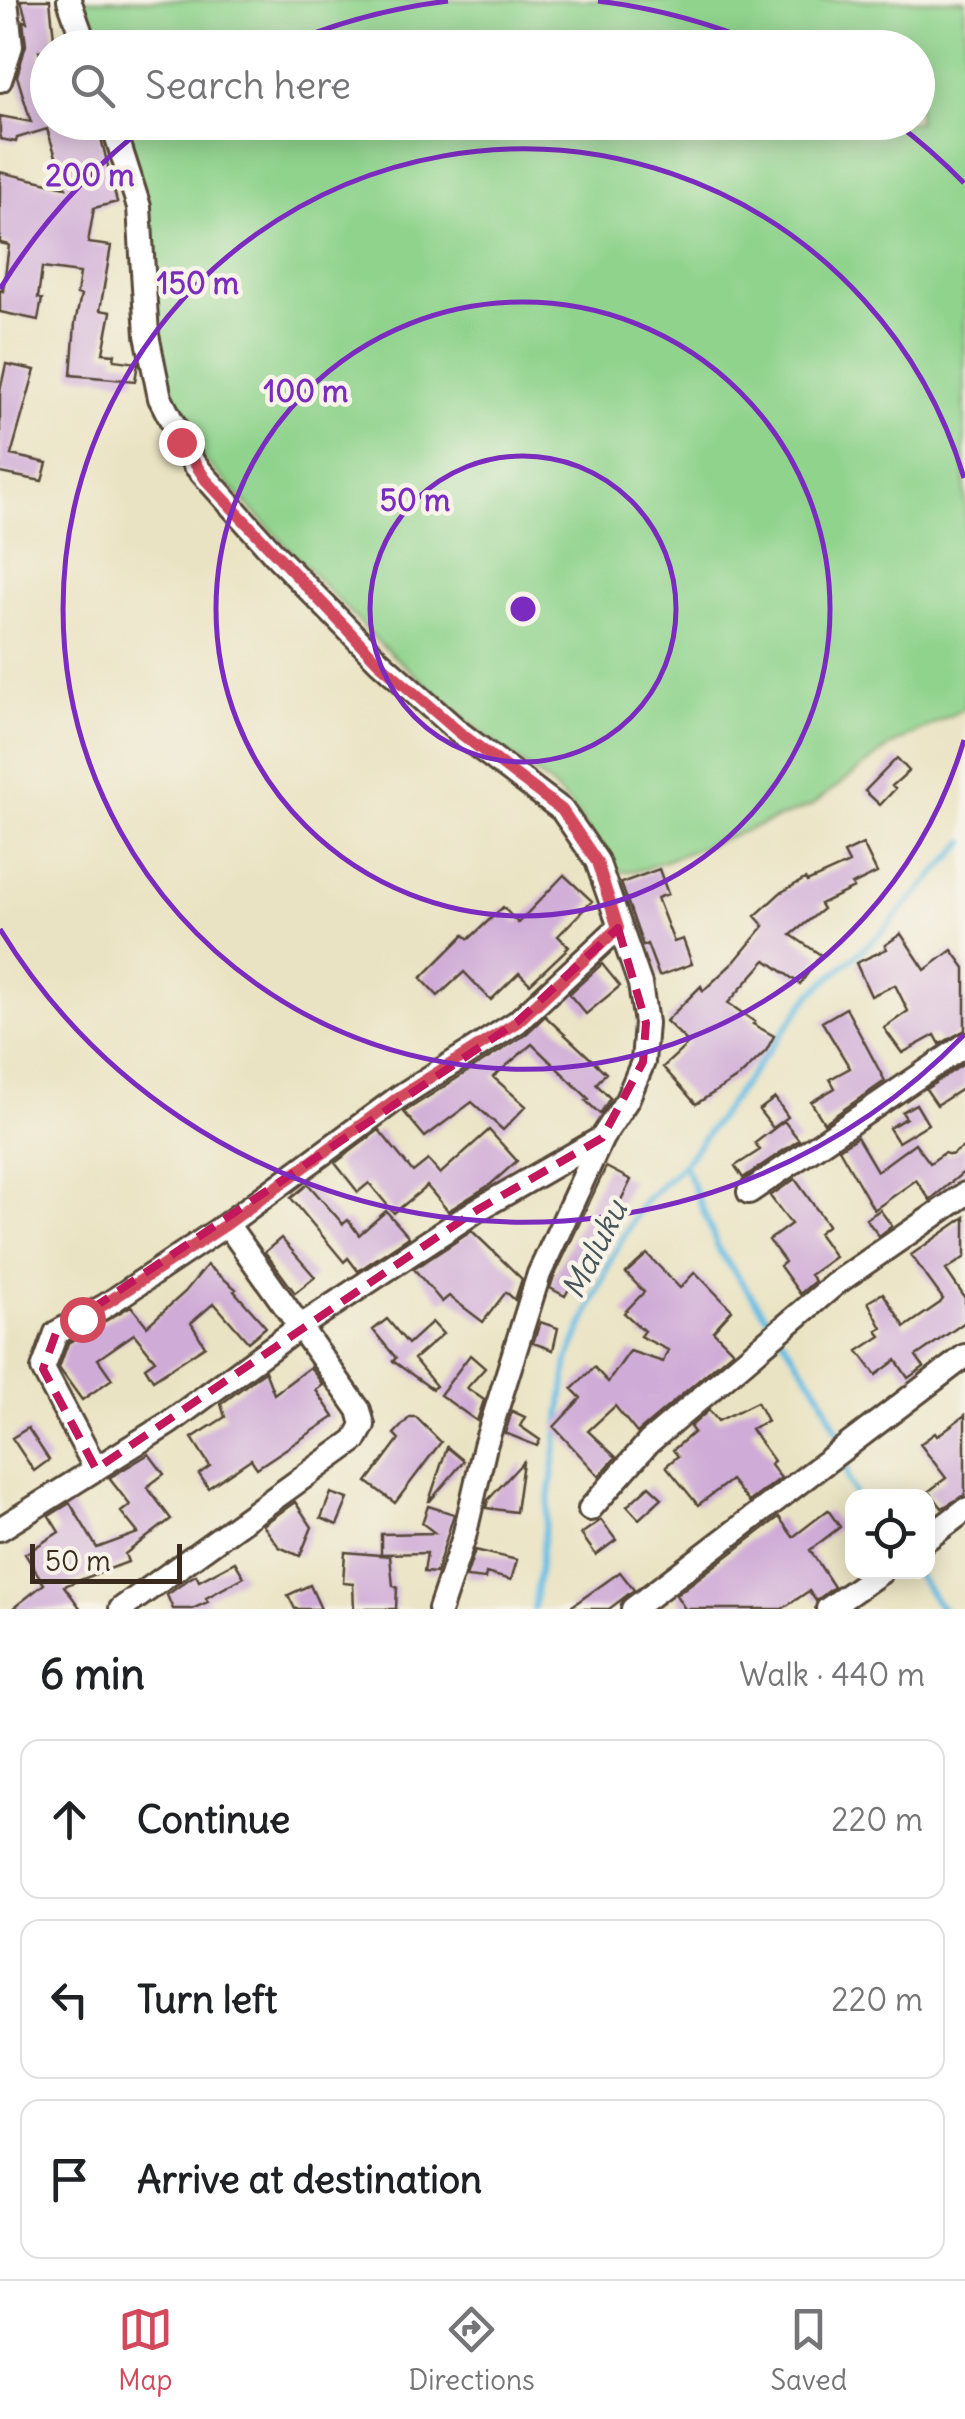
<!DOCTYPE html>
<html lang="en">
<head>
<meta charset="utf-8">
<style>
  :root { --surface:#fff; --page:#f6f6f6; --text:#202124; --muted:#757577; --line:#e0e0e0; --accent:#d1495b }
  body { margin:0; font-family:Delius,sans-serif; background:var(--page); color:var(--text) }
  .controls { position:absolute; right:30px; bottom:30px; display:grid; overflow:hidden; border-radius:20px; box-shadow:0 5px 25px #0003 }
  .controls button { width:90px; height:90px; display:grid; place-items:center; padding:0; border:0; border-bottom:2px solid var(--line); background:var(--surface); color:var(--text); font:50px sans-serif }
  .scale { position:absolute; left:30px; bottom:25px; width:152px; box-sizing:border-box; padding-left:10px; border:5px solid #3b2a1e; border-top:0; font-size:28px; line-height:35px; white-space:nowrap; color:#3b2a1e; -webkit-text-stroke:8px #f7f3e8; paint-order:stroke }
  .stop { position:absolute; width:30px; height:30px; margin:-22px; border:8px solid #d1495b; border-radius:50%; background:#fff }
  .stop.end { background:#d1495b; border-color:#fff; box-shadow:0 2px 10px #0008 }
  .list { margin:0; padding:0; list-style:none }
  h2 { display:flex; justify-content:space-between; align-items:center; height:130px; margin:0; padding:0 40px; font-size:42px }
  h2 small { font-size:32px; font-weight:400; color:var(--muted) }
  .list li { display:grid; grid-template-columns:65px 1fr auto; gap:30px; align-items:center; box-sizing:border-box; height:160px; margin:0 20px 20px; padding:0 20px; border:2px solid var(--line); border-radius:20px }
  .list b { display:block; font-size:38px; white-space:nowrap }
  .list em { font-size:32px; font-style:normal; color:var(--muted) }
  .icon { flex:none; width:55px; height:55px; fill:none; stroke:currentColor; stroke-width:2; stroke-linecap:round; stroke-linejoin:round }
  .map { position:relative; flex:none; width:965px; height:1609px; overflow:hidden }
  .search { position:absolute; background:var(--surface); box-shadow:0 5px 25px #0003; left:30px; right:30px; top:30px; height:110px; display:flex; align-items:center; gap:25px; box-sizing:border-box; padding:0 35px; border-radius:55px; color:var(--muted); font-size:38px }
  .sheet { height:670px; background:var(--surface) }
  nav { display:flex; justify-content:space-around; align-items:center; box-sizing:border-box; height:140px; border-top:2px solid var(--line); background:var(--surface); font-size:28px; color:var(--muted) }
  nav a { display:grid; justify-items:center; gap:5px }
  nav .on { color:var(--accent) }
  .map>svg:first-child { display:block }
</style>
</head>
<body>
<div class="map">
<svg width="965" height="1609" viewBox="0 0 965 1609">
  <rect width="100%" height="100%" fill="#f7f3e8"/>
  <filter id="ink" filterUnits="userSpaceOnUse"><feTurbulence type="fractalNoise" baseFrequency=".01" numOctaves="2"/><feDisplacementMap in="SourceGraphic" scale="20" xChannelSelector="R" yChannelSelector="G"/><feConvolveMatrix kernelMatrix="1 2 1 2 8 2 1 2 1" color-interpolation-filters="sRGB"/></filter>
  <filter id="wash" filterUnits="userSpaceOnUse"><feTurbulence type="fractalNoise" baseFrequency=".0048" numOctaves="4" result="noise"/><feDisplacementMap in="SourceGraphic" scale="40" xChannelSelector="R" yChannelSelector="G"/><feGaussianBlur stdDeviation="2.25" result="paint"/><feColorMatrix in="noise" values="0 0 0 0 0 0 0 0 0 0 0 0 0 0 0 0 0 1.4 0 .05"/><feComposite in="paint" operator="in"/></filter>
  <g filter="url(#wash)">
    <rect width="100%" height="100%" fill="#eae3c3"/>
    <!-- green -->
    <path fill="#8fd38c" stroke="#657e55" stroke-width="2.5" d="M 79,0 L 965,0 L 965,708 L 892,745 L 811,806 L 641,870 L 618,872 L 576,812 L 550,784 L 494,743 L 380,644 L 199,454 L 183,425 L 166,382 L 122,123 L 918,122 L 918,48 L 96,47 Z"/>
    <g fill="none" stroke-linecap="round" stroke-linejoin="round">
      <!-- stream -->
      <path stroke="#65bbe2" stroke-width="6" d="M 684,1164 L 720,1252 L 775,1328
        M 782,1338 L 819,1391 L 843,1444
        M 845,1456 L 848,1480 L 856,1496
        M 915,1572 L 942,1609
        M 534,1609 L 568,1360 L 612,1257 L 643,1203 L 684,1164 L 811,994 L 879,935 L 965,842"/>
    </g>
    <g id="blocks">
      <!-- building -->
      <path fill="#cfabd7" d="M 21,0 L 50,0 L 55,48 L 39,51 L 48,79 L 48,122 L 97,122 L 117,202 L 94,208 L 88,243 L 111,246 L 100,310 L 111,312 L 103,353 L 115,354 L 114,360 L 138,363 L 135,381 L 71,375 L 75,323 L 81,295 L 77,294 L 80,273 L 42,268 L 38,298 L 42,299 L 38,320 L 0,312 L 0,290 L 3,291 L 9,245 L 0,243 L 0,172 L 66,187 L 47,129 L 17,138 L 16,142 L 0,139 L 0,116 L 31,122 L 17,76 L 26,45 L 23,21 L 27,22 Z
        M 6,364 L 35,370 L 11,455 L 47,463 L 42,481 L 0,473 L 0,391 Z
        M 897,758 L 909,771 L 892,786 L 895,789 L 880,805 L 865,791 Z
        M 863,844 L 877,873 L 852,885 L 854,888 L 820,904 L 823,909 L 791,935 L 821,955 L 800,984 L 766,960 L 728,1003 L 755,1022 L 753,1024 L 774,1036 L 766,1051 L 741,1075 L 696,1104 L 663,1067 L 689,1043 L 666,1021 L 701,986 L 703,991 L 735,961 L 764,926 L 755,916 L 780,893 L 805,879 L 807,882 L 849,863 L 844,853 Z
        M 659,869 L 668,894 L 657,898 L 674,942 L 683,939 L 692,964 L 659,976 L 647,944 L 643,946 L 621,883 Z
        M 564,875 L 592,901 L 558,936 L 569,947 L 530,984 L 519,973 L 491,1000 L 464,972 L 438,996 L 421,978 L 464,935 L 469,939 L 503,907 L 518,923 Z
        M 901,934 L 925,970 L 952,950 L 965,968 L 965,1030 L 940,1044 L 935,1035 L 902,1053 L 884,1028 L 908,1011 L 895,985 L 871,996 L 856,963 L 887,949 L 885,945 Z
        M 602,964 L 620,986 L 586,1014 L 569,994 Z
        M 846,1008 L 885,1081 L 824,1123 L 811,1102 L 835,1088 L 830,1079 L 850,1068 L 822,1022 Z
        M 545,1016 L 606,1073 L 596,1084 L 610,1098 L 600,1114 L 586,1101 L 589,1099 L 532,1044 L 493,1077 L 526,1106 L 503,1130 L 472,1102 L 425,1137 L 404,1112 L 525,1035 Z
        M 965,1063 L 965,1087 L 937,1105 L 926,1089 Z
        M 775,1098 L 788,1117 L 773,1128 L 759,1110 Z
        M 916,1104 L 928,1124 L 898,1142 L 889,1128 L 906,1118 L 902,1112 Z
        M 784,1121 L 799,1140 L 743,1178 L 735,1166 L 760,1150 L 755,1143 Z
        M 379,1130 L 413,1172 L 428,1160 L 440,1174 L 489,1130 L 517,1161 L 491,1184 L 448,1211 L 427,1186 L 394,1213 L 369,1183 L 358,1192 L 335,1163 Z
        M 857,1137 L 877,1171 L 915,1143 L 930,1163 L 944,1153 L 951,1155 L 965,1146 L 965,1171 L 930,1200 L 916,1180 L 874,1210 L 839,1149 Z
        M 606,1167 L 631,1180 L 596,1250 L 599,1252 L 588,1275 L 579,1271 L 565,1296 L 550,1288 L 553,1279 Z
        M 795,1179 L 828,1225 L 818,1233 L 835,1257 L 810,1275 L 815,1281 L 800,1294 L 780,1266 L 785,1262 L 769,1240 L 791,1224 L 770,1196 Z
        M 308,1184 L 343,1224 L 348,1220 L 359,1235 L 386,1211 L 409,1237 L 358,1271 L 348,1258 L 344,1262 L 291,1198 Z
        M 880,1210 L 892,1226 L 879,1236 L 866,1219 Z
        M 965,1217 L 965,1257 L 946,1270 L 965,1298 L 965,1322 L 916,1356 L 924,1367 L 908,1378 L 896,1360 L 876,1375 L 858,1351 L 881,1336 L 877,1331 L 882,1328 L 868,1302 L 883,1293 L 905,1327 L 940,1303 L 943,1299 L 911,1255 Z
        M 472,1231 L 522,1279 L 515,1300 L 506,1292 L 483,1322 L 449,1296 L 442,1302 L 414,1269 Z
        M 281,1238 L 315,1277 L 295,1293 L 265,1252 Z
        M 647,1254 L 680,1288 L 695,1272 L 732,1310 L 713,1331 L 733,1351 L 637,1433 L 615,1406 L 588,1431 L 616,1457 L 599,1476 L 554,1427 L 581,1398 L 572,1389 L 594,1367 L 608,1382 L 630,1351 L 663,1362 L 668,1350 L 640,1336 L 644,1331 L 624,1313 L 644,1292 L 626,1273 Z
        M 207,1265 L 236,1289 L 234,1291 L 266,1327 L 248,1342 L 214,1303 L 191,1323 L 205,1346 L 153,1380 L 145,1367 L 155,1360 L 134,1334 L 98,1359 L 112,1379 L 82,1400 L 59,1368 L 68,1343 L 131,1306 L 147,1326 L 185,1292 Z
        M 387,1319 L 408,1344 L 432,1322 L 443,1334 L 414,1359 L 436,1386 L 432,1389 L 393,1361 L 396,1358 L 373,1330 Z
        M 540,1322 L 558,1328 L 553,1350 L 533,1343 Z
        M 470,1355 L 485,1368 L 467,1388 L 484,1400 L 477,1421 L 440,1395 Z
        M 310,1367 L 323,1385 L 316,1390 L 334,1417 L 257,1468 L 251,1459 L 208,1488 L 199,1474 L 210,1466 L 192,1438 L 225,1417 L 221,1404 L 265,1371 L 274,1394 Z
        M 757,1402 L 767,1421 L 751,1429 L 774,1461 L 770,1464 L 781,1478 L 749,1502 L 731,1480 L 698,1505 L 666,1466 L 678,1456 L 673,1450 L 694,1432 L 690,1427 L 709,1410 L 718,1421 Z
        M 512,1411 L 525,1417 L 520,1426 L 540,1440 L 537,1446 L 505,1433 Z
        M 965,1415 L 965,1495 L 942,1508 L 929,1491 L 946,1478 L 920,1444 L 935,1433 L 937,1436 Z
        M 410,1417 L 416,1417 L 441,1442 L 395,1503 L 367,1482 L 399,1439 L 394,1434 Z
        M 28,1428 L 49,1460 L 34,1471 L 12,1438 Z
        M 447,1447 L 464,1461 L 430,1501 L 429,1501 Z
        M 149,1454 L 164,1474 L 147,1487 L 171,1519 L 125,1554 L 128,1562 L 64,1586 L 81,1609 L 12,1609 L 44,1584 L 25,1554 L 59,1532 L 49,1516 L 70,1503 L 97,1548 L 138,1533 L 121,1512 L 130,1505 L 109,1478 Z
        M 523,1462 L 516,1512 L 486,1508 L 488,1500 Z
        M 649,1486 L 662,1498 L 639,1519 L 627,1506 Z
        M 331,1493 L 348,1499 L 337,1525 L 321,1518 Z
        M 295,1502 L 312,1527 L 300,1556 L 279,1547 L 263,1525 Z
        M 428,1506 L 454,1514 L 436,1573 L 424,1572 L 427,1553 L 381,1554 L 381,1534 L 435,1533 L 422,1523 Z
        M 828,1510 L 840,1527 L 810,1550 L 834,1587 L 816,1601 L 809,1591 L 782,1609 L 685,1609 L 676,1595 L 779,1517 L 793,1537 Z
        M 601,1520 L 616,1540 L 596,1555 L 581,1534 Z
        M 475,1550 L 517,1560 L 511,1580 L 486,1573 L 485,1579 L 466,1577 Z
        M 345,1552 L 390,1556 L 393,1586 L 397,1587 L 396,1609 L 354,1609 L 353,1584 L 343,1583 Z
        M 235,1562 L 244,1577 L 206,1598 L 208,1602 L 192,1609 L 173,1609 L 167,1595 L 189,1579 L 196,1575 L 199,1581 Z
        M 620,1572 L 634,1590 L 609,1609 L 568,1609 Z
        M 310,1585 L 321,1609 L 295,1609 L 288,1595 Z"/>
    </g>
  </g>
  <g filter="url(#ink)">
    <use href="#blocks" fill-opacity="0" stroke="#554637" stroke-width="2.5"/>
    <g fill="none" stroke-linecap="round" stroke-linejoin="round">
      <!-- street casing -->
      <g stroke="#554637" stroke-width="28">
        <path id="street" d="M 69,0 L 86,48
          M 0,80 L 11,46 L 6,0
          M 112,122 L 139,207 L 147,335 L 160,398 L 194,464 L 277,557 L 379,661 L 460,733 L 562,810 L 597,861 L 640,984 L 646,1023 L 643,1062 L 627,1100 L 602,1138 L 539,1274 L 485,1446 L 464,1537 L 440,1609
          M 749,1192 L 965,1045
          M 96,1469 L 43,1369 L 56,1333 L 105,1306 L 227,1224 L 399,1097 L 517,1022 L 618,928
          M 590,1509 L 649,1442 L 835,1284 L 965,1194
          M 0,1529 L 169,1423 L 301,1326 L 477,1210 L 602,1138
          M 928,1538 L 965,1510
          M 121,1609 L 355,1440 L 363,1425 L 359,1410 L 227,1224
          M 633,1609 L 965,1356
          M 828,1609 L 881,1572"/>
      </g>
      <!-- street -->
      <use href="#street" stroke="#fff" stroke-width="22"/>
    </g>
  </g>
  <g fill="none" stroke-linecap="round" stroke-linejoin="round" filter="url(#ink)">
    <!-- route -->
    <path stroke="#d1495b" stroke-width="12" d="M 82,1319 L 227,1224 L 399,1097 L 517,1022 L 618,928 L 597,862 L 562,810 L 460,733 L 378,662 L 206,480 L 181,442"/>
  </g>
  <!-- marked area -->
  <path fill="none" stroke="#c2185b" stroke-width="8" stroke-dasharray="20 12" stroke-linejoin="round" d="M 618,928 L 646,1023 L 643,1062 L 602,1138 L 477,1210 L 96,1469 L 43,1369 L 56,1333 L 517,1022 Z"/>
  <!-- distance rings -->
  <g fill="none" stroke="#7b2cbf" stroke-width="5">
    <circle cx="523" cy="609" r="153"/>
    <circle cx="523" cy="609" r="307"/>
    <path d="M964 740A460 460 0 1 1 964 478"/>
    <path d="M964 1035A613 613 0 0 1 0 929M0 289A613 613 0 0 1 150 123M279 47A613 613 0 0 1 448 1M598 1A613 613 0 0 1 767 47M896 123A613 613 0 0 1 964 183"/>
  </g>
  <g text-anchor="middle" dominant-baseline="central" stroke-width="9" stroke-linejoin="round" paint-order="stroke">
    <!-- water labels -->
    <g font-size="32" font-style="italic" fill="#485659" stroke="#f7f3e8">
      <text transform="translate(594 1249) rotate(-63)">Maluku</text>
    </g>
  </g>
  <circle cx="523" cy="609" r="15" fill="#7b2cbf" stroke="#f7f3e8" stroke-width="5"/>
  <g font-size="30" text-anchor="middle" font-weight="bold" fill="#7b2cbf" stroke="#f7f3e8" stroke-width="9" stroke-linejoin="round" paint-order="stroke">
    <text x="90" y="186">200 m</text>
    <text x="198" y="294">150 m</text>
    <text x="306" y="402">100 m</text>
    <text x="415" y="511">50 m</text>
  </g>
</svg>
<div class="controls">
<button><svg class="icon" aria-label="locate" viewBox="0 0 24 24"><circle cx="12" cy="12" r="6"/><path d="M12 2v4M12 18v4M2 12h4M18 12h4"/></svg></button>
</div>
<div class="scale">50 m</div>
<div class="stop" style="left:82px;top:1319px"></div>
<div class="stop end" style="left:181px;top:442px"></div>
<div class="search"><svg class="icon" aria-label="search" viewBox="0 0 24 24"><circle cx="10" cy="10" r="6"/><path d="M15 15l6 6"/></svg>Search here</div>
</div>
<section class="sheet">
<h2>6 min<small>Walk · 440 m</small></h2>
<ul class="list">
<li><svg class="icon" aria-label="ahead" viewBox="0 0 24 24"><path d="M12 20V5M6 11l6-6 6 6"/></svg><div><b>Continue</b></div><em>220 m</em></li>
<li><svg class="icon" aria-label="left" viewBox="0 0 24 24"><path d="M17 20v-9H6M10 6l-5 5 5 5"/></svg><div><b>Turn left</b></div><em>220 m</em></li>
<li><svg class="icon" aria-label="arrive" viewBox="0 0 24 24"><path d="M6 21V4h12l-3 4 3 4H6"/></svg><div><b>Arrive at destination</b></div></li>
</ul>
</section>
<nav>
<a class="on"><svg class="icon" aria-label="map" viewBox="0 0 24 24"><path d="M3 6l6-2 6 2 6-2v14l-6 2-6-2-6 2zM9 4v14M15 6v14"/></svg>Map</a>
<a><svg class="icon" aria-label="directions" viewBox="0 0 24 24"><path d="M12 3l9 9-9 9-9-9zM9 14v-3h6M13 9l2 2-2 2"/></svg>Directions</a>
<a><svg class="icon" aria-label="saved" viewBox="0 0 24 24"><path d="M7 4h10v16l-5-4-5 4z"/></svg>Saved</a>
</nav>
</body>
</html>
